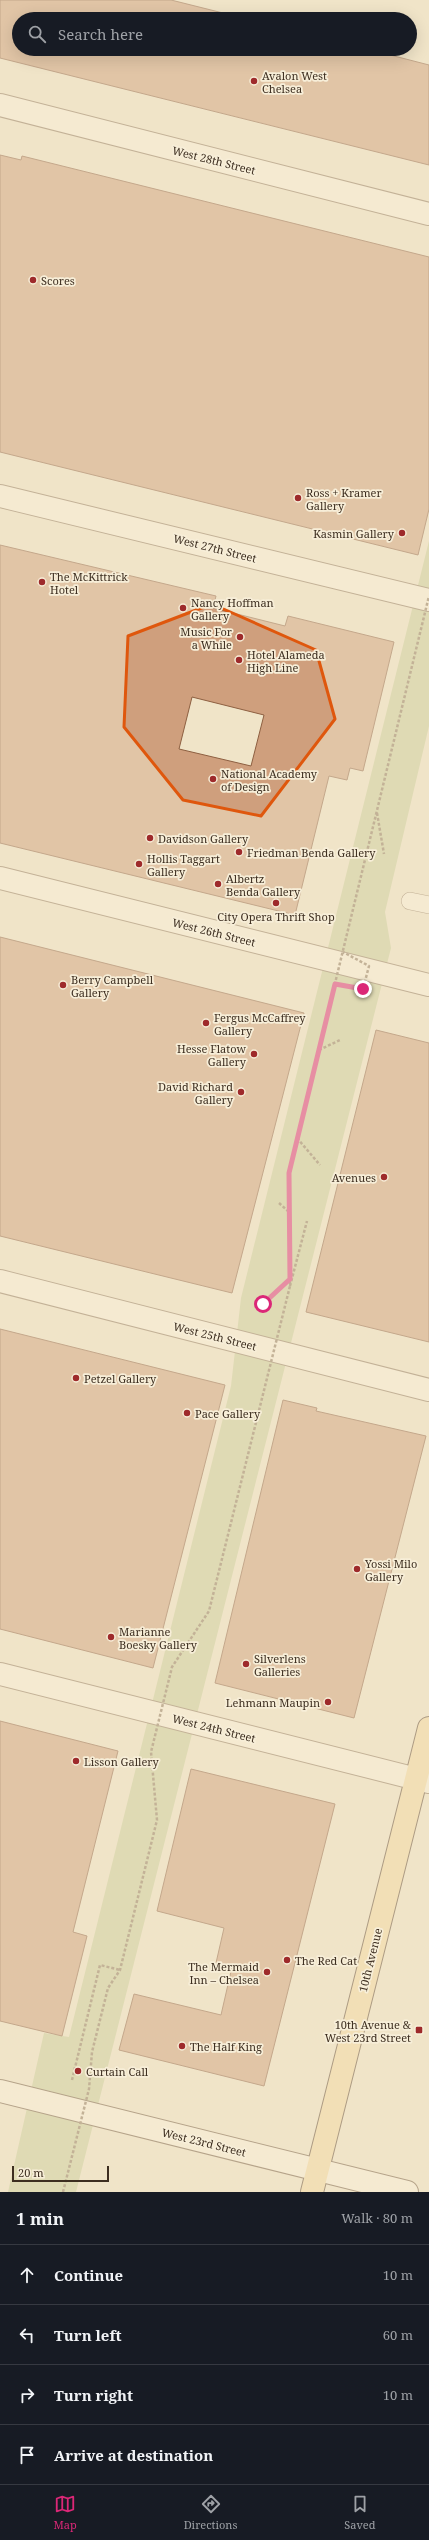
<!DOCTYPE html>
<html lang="en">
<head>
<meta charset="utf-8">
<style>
  :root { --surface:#171b24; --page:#242831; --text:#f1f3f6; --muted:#9ea1a6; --line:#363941; --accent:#db2777 }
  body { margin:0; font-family:"Noto Serif",serif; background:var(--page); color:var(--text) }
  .scale { position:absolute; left:12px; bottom:10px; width:97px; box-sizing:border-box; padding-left:4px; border:2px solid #3d2e20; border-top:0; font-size:11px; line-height:14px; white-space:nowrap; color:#3d2e20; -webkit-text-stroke:3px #f7eed8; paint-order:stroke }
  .stop { position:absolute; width:12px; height:12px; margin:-9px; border:3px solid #db2777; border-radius:50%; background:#fff }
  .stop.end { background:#db2777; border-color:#fff; box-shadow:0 1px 4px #0008 }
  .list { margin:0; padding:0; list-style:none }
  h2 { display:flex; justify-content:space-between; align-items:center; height:52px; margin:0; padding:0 16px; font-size:17px }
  h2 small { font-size:13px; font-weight:400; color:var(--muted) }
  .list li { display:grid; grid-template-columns:26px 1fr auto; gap:12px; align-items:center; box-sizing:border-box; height:60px; padding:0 16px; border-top:1px solid var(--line) }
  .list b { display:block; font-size:15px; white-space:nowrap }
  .list em { font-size:13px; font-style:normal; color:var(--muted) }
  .icon { flex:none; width:22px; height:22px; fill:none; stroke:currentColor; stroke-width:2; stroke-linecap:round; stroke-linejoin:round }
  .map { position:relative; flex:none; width:429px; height:2192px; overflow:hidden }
  .search { position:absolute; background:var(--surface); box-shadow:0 4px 16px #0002; left:12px; right:12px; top:12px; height:44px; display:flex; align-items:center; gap:10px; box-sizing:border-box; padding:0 14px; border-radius:22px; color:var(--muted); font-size:15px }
  .sheet { height:292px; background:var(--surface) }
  nav { display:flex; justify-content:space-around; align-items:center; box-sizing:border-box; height:56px; border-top:1px solid var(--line); background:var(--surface); font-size:11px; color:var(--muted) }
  nav a { display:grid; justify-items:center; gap:2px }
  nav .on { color:var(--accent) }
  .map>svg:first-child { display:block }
</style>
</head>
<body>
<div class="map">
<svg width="429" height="2192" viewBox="0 0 429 2192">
  <rect width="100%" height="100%" fill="#f0e4c8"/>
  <!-- green -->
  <path fill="#c9cf9b" d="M 429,541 L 429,726 L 385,912 L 391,948 L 76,2192 L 8,2192 L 44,2033 L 69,2037 L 231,1386 L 241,1298 Z"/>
  <!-- building -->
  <path fill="#cf9f7d" stroke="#8d5f41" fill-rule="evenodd" d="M 0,0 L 171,0 L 247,19 L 19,19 L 19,49 L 367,49 L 429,65 L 429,165 L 0,58 Z
    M 0,155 L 21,160 L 22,156 L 429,257 L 429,509 L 418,555 L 0,452 Z
    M 0,545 L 216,596 L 213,608 L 285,626 L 288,616 L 394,642 L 363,771 L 350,768 L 347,780 L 329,776 L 295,915 L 0,843 ZM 192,697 L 264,715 L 251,766 L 179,749 Z
    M 0,937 L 304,1013 L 232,1293 L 0,1236 Z
    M 376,1030 L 429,1043 L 429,1342 L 306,1312 Z
    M 0,1329 L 225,1385 L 153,1668 L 0,1629 Z
    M 283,1400 L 317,1408 L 316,1411 L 426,1436 L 354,1718 L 215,1683 Z
    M 0,1721 L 118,1751 L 73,1932 L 87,1936 L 62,2036 L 0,2021 Z
    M 191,1769 L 335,1804 L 264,2086 L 119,2050 L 134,1994 L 221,2015 L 232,1967 L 216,1963 L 224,1928 L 157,1911 Z"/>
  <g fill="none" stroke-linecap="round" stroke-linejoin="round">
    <!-- lane casing -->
    <g stroke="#8d765c" stroke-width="18">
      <path id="lane" d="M 410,901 L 429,905"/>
    </g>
    <!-- street casing -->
    <g stroke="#8d765c" stroke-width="24">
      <path id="street" d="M 0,105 L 429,214
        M 0,496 L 429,600
        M 0,878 L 429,985
        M 0,1281 L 429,1390
        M 0,1674 L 429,1782"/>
    </g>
    <!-- secondary casing -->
    <g stroke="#6f573f" stroke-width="24">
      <path id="secondary" d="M 0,2091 L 407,2192"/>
    </g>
    <!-- primary casing -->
    <g stroke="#5b4430" stroke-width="24">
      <path id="primary" d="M 312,2192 L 429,1728"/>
    </g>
    <!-- path -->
    <path stroke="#8d765c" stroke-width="2.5" stroke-dasharray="3 2" stroke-linecap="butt" d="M 377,813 L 384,854
      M 319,1050 L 340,1040
      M 297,1138 L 320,1165
      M 279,1203 L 289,1212
      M 290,1286 L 307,1221
      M 263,1304 L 290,1279
      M 72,2080 L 100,1965 L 120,1970"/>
    <!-- lane -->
    <use href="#lane" stroke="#faf1dc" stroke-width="17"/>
    <!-- street -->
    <use href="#street" stroke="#faf1dc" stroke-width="22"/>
    <!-- secondary -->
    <use href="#secondary" stroke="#faf1dc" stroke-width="22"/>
    <!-- primary -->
    <use href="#primary" stroke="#f3d9a0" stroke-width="22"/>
    <!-- path-bridge -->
    <path stroke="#8d765c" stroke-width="2.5" stroke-dasharray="3 2" stroke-linecap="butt" d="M 335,984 L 363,989 L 369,966 L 343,952
      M 63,2192 L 89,2089 L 92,2052 L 108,1988 L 120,1970 L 157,1820 L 151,1752 L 172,1667 L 209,1611 L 290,1286 L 289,1173 L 429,596"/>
  </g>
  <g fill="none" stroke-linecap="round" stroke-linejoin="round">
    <!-- route -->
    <path stroke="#db2777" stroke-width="5" d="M 263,1304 L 290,1279 L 289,1173 L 335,984 L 363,989"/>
  </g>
  <!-- marked area -->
  <path d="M0 0H429V2192H0ZM 212,604 L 316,650 L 335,719 L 261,816 L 183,800 L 124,727 L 128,636 Z" fill="#f0e4c8" fill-opacity=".55" fill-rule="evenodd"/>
  <path fill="none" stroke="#df570d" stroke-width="3" stroke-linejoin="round" d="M 212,604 L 316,650 L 335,719 L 261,816 L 183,800 L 124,727 L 128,636 Z"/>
  <!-- markers -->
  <g fill="#9e2a2b" stroke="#f7eed8" stroke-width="1.5">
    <circle cx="254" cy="81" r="4"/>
    <circle cx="33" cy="280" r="4"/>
    <circle cx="298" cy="498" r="4"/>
    <circle cx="402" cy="533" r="4"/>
    <circle cx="42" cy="582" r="4"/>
    <circle cx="183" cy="608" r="4"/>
    <circle cx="240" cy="637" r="4"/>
    <circle cx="239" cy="660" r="4"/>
    <circle cx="213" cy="779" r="4"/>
    <circle cx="150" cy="838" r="4"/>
    <circle cx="239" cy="852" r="4"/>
    <circle cx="139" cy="864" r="4"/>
    <circle cx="218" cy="884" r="4"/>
    <circle cx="276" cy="903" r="4"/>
    <circle cx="63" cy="985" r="4"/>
    <circle cx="206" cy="1023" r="4"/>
    <circle cx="254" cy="1054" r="4"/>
    <circle cx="241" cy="1092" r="4"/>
    <circle cx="384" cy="1177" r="4"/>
    <circle cx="76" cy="1378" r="4"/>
    <circle cx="187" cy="1413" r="4"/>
    <circle cx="357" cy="1569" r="4"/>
    <circle cx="111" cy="1637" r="4"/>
    <circle cx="246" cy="1664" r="4"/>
    <circle cx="328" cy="1702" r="4"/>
    <circle cx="76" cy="1761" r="4"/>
    <circle cx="287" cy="1960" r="4"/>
    <circle cx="267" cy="1972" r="4"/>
    <rect x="415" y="2026" width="8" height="8" rx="2"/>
    <circle cx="182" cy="2046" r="4"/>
    <circle cx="78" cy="2071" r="4"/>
  </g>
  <g text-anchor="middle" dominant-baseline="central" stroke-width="3.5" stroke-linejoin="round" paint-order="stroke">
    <!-- poi labels -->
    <g font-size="11" fill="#3d2e20" stroke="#f7eed8" text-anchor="start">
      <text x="262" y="75">Avalon West<tspan x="262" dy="13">Chelsea</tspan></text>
      <text x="41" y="280">Scores</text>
      <text x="306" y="492">Ross + Kramer<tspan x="306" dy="13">Gallery</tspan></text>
      <text x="394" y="533" text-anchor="end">Kasmin Gallery</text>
      <text x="50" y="576">The McKittrick<tspan x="50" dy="13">Hotel</tspan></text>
      <text x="191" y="602">Nancy Hoffman<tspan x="191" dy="13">Gallery</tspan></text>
      <text x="232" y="631" text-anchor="end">Music For<tspan x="232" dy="13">a While</tspan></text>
      <text x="247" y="654">Hotel Alameda<tspan x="247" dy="13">High Line</tspan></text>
      <text x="221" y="773">National Academy<tspan x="221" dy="13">of Design</tspan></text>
      <text x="158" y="838">Davidson Gallery</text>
      <text x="247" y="852">Friedman Benda Gallery</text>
      <text x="147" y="858">Hollis Taggart<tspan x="147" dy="13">Gallery</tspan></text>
      <text x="226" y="878">Albertz<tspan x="226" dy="13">Benda Gallery</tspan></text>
      <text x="276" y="916" text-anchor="middle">City Opera Thrift Shop</text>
      <text x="71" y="979">Berry Campbell<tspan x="71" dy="13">Gallery</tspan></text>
      <text x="214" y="1017">Fergus McCaffrey<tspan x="214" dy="13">Gallery</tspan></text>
      <text x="246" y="1048" text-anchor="end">Hesse Flatow<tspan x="246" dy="13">Gallery</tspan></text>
      <text x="233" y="1086" text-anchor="end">David Richard<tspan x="233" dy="13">Gallery</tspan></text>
      <text x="376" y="1177" text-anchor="end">Avenues</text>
      <text x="84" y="1378">Petzel Gallery</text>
      <text x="195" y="1413">Pace Gallery</text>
      <text x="365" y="1563">Yossi Milo<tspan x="365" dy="13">Gallery</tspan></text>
      <text x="119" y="1631">Marianne<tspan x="119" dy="13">Boesky Gallery</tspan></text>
      <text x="254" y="1658">Silverlens<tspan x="254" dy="13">Galleries</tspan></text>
      <text x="320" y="1702" text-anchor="end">Lehmann Maupin</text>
      <text x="84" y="1761">Lisson Gallery</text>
      <text x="295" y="1960">The Red Cat</text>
      <text x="259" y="1966" text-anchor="end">The Mermaid<tspan x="259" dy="13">Inn – Chelsea</tspan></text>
      <text x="411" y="2024" text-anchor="end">10th Avenue &amp;<tspan x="411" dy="13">West 23rd Street</tspan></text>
      <text x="190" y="2046">The Half King</text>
      <text x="86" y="2071">Curtain Call</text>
    </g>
    <!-- street labels -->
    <g font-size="11" fill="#3d2e20" stroke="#f7eed8">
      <text transform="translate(214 160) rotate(14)">West 28th Street</text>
      <text transform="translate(215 548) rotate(14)">West 27th Street</text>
      <text transform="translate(214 932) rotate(14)">West 26th Street</text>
      <text transform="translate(215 1336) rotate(14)">West 25th Street</text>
      <text transform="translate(214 1728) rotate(14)">West 24th Street</text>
      <text transform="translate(370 1960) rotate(-76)">10th Avenue</text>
      <text transform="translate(204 2142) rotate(14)">West 23rd Street</text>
    </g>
  </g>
</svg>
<div class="scale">20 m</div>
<div class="stop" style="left:263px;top:1304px"></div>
<div class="stop end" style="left:363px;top:989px"></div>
<div class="search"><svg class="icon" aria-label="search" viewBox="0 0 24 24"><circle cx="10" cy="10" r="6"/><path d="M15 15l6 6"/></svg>Search here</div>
</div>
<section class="sheet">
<h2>1 min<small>Walk · 80 m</small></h2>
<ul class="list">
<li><svg class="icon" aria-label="ahead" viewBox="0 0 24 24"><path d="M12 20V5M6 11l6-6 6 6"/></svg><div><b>Continue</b></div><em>10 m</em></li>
<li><svg class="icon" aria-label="left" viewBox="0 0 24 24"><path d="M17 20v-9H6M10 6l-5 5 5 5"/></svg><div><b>Turn left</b></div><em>60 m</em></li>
<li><svg class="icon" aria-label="right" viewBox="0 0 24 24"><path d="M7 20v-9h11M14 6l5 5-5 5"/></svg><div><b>Turn right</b></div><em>10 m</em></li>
<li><svg class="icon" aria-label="arrive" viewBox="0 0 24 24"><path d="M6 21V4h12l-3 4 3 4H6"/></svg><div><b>Arrive at destination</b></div></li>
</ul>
</section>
<nav>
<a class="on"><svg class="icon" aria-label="map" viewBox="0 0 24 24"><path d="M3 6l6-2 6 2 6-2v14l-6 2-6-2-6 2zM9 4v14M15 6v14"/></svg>Map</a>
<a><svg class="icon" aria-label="directions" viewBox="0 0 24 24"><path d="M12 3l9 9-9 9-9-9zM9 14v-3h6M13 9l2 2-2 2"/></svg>Directions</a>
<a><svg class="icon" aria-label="saved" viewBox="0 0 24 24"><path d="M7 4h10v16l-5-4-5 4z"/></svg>Saved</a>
</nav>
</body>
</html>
